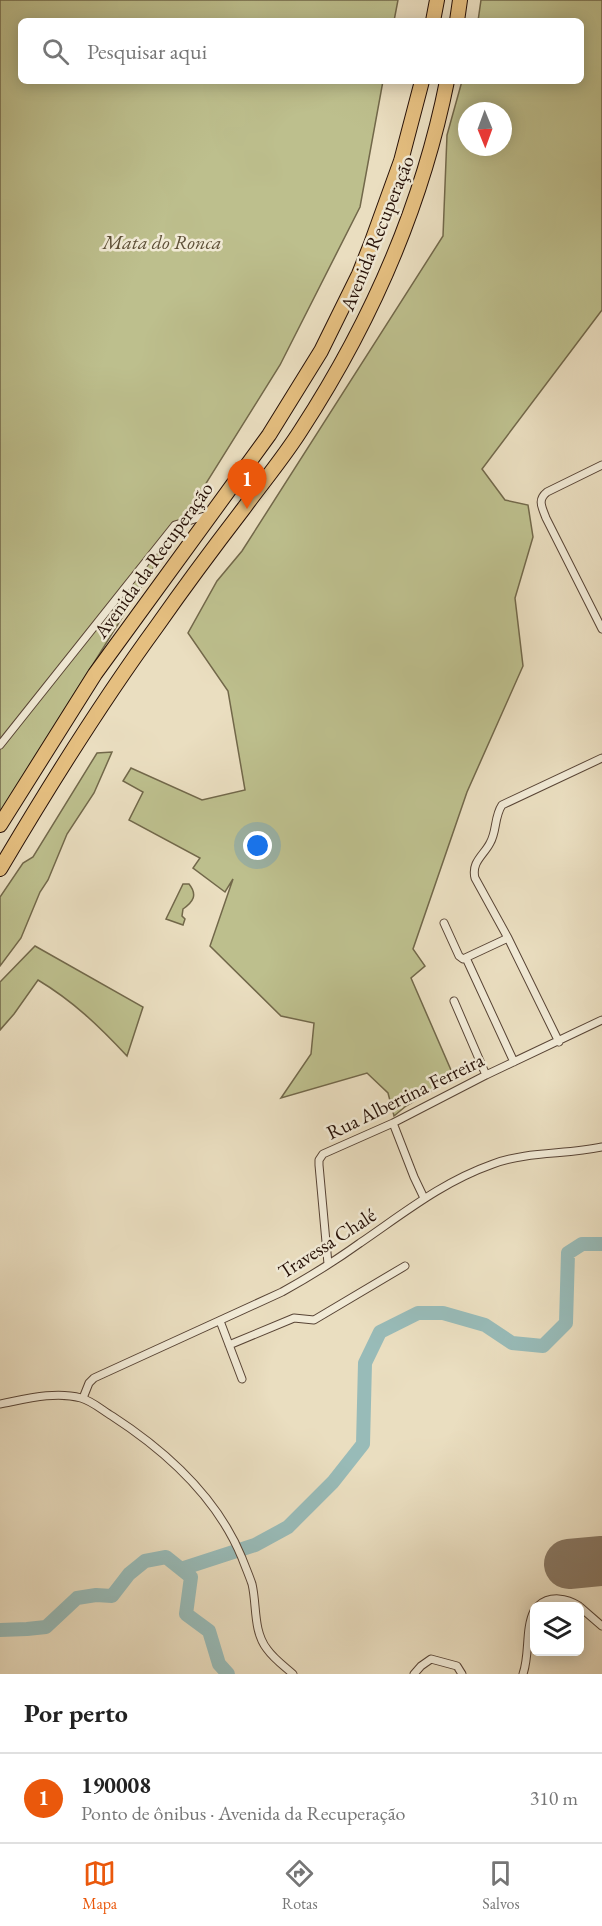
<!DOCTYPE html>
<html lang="pt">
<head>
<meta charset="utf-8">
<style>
  :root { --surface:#fff; --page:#f2f2f2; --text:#222; --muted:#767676; --line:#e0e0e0; --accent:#ea580c }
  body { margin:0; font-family:"EB Garamond",serif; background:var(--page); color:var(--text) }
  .controls { position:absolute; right:18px; bottom:18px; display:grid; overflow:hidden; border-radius:9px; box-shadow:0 3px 15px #0003 }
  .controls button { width:54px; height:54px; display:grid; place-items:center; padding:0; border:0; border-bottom:2px solid var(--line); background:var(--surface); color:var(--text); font:30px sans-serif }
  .compass { position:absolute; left:458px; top:102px; width:54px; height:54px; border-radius:50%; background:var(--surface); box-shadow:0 3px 15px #0003; rotate:179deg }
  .you { position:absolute; left:258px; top:846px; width:21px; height:21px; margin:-15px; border:4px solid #fff; border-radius:50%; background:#1a73e8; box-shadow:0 0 0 9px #1a73e833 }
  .badge { display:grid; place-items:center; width:39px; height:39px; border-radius:50%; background:var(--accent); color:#fff; font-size:20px; font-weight:700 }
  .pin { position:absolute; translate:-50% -50px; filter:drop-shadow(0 2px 3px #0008) }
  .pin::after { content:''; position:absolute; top:32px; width:21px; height:18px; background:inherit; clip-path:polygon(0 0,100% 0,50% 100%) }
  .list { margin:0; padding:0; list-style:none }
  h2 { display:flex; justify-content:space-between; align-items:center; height:78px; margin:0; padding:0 24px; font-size:26px }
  h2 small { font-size:20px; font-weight:400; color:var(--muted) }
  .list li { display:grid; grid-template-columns:39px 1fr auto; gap:18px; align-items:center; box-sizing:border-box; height:90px; padding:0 24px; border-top:2px solid var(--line) }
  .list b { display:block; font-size:22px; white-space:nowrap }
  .list p { margin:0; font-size:20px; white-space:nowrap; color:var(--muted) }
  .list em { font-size:20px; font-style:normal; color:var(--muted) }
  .icon { flex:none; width:33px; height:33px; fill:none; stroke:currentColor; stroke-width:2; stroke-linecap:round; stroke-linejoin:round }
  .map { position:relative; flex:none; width:602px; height:1674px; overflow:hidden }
  .search { position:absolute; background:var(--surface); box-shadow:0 3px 15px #0003; left:18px; right:18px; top:18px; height:66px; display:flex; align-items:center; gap:15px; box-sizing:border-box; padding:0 21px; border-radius:9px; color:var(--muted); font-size:22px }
  .sheet { height:168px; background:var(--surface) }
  nav { display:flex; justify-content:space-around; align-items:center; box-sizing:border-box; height:84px; border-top:2px solid var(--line); background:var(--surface); font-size:16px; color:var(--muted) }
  nav a { display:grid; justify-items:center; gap:3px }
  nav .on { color:var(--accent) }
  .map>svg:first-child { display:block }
</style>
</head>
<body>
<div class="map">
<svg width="602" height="1674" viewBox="0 0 602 1674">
  <rect width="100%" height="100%" fill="#eadec0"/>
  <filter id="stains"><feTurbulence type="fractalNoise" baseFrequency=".00333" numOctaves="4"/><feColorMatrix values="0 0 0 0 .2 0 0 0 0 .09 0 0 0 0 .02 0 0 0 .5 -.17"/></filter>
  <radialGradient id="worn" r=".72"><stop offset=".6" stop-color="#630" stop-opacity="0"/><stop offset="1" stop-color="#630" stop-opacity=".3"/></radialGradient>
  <!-- green -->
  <path fill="#bdbf8d" stroke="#72684a" stroke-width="1.5" fill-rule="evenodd" d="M 0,0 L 398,0 L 394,21 L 21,21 L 21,81 L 383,81 L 360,207 L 280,365 L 0,813 Z
    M 481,0 L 602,0 L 602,310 L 482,469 L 505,500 L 528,505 L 533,537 L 515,598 L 523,666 L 467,792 L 413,949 L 425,966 L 411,978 L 454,1077 L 406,1106 L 394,1116 L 388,1093 L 367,1073 L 281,1098 L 311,1054 L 314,1023 L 281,1016 L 210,946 L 233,879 L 225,892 L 193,868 L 200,858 L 129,820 L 143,792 L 123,781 L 131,768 L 202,800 L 245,790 L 228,691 L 188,633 L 217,581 L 242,551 L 443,236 L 447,135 L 462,81 L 581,81 L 581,21 L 478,21 ZM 467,111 L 503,111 L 503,147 L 467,147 Z
    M 112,752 L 94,793 L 67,834 L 48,880 L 40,892 L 21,938 L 0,966 L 0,897 L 23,863 L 33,857 L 97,753 Z
    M 183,884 L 189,884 C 198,895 193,902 183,909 L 182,916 L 185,919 L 183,925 L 166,919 Z
    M 35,946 L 143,1007 L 127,1056 C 99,1026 73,1001 38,980 L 14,1014 L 0,1030 L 0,982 Z"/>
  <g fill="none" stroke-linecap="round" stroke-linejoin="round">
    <!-- river -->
    <path stroke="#98bbb8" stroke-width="14" d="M 181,1569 L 255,1545 L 288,1527 L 333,1482 L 363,1444 L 365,1363 L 380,1332 L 418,1313 L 443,1313 L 485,1325 L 512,1343 L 543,1346 L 566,1323 L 568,1253 L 582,1244 L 602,1244
      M 0,1630 L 27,1629 L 46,1627 L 77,1598 L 96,1595 L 112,1596 L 129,1574 L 145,1561 L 166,1557 L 191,1577 L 186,1614 L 209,1631 L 219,1664 L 228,1674"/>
    <!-- runway -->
    <path stroke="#887864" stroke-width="50" d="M 569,1564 L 602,1561"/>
    <!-- street casing -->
    <g stroke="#584435" stroke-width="9">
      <path id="street" d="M 602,465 L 547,492 C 537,500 542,507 546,518 L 602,629
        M 0,745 L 175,525 L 208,515
        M 444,923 L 459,956 L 463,959 L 508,938
        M 466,958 L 514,1062
        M 454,1001 L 486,1075
        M 559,1042 L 508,938 L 475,878 C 471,862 484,855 490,843 C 497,831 494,817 502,805 L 602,758
        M 393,1123 L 414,1177 L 424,1198
        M 328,1264 L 319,1165 L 319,1160 L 323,1154 L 393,1123 L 486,1075 L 602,1020
        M 220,1321 L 242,1379
        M 229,1345 L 294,1318 L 314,1320 L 405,1266
        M 83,1398 L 89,1383 L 94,1378 L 282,1292 C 309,1277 335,1261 360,1243 C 404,1213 442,1182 493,1164 C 528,1151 566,1155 602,1147
        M 0,1404 C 26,1399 55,1391 81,1398 C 92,1401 102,1410 112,1416 C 166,1451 217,1497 242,1558 C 245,1566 249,1575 252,1584 C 257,1605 253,1631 267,1649 C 274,1659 284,1666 293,1674
        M 538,1606 C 550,1595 567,1598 579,1606
        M 580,1607 L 602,1626
        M 414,1674 L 421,1666 L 431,1659 L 457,1666 L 462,1674
        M 523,1674 C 530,1654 525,1629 534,1611"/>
    </g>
    <!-- highway casing -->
    <g stroke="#271107" stroke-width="16">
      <path id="highway" d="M 433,21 L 437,0
        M 457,21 L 460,0
        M 0,825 L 95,674 L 269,435 L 321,351 L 359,274 L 371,244 L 401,161 L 422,81
        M 0,869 C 49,786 100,704 157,626 C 185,586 214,547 244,508 C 263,482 284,457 301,430 C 370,324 422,206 447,81"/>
    </g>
    <!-- street -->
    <use href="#street" stroke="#f1ead6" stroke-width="7"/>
    <!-- highway -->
    <use href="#highway" stroke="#e5bf80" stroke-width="14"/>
  </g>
  <g text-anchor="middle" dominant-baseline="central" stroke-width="5" stroke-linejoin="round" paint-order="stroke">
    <!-- street labels -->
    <g font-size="20" fill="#271107" stroke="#f1ead6">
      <text transform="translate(377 233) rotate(-68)">Avenida Recuperação</text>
      <text transform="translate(153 560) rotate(-54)">Avenida da Recuperação</text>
      <text transform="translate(405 1096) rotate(-26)">Rua Albertina Ferreira</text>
      <text transform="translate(327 1243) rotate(-33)">Travessa Chalé</text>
    </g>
    <!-- park labels -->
    <g font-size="20" font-style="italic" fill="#5c4e36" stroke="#f1ead6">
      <text x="162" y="242">Mata do Ronca</text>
    </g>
  </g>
  <rect width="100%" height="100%" filter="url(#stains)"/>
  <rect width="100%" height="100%" fill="url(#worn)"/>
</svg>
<div class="controls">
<button><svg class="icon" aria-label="layers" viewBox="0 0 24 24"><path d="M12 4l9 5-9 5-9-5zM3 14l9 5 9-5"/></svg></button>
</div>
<svg class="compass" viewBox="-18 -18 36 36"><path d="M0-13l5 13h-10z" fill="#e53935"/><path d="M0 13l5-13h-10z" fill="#767676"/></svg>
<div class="you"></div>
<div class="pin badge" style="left:247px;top:509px">1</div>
<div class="search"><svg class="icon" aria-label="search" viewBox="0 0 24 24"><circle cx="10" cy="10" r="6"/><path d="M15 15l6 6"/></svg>Pesquisar aqui</div>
</div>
<section class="sheet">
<h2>Por perto<small></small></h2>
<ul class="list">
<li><span class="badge">1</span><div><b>190008</b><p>Ponto de ônibus · Avenida da Recuperação</p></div><em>310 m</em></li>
</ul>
</section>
<nav>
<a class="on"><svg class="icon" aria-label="map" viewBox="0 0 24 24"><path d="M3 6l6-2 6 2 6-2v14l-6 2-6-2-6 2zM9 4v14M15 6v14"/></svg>Mapa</a>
<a><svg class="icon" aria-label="directions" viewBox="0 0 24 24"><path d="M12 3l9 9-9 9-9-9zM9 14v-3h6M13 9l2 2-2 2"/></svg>Rotas</a>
<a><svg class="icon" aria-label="saved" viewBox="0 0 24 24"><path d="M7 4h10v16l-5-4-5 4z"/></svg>Salvos</a>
</nav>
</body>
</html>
